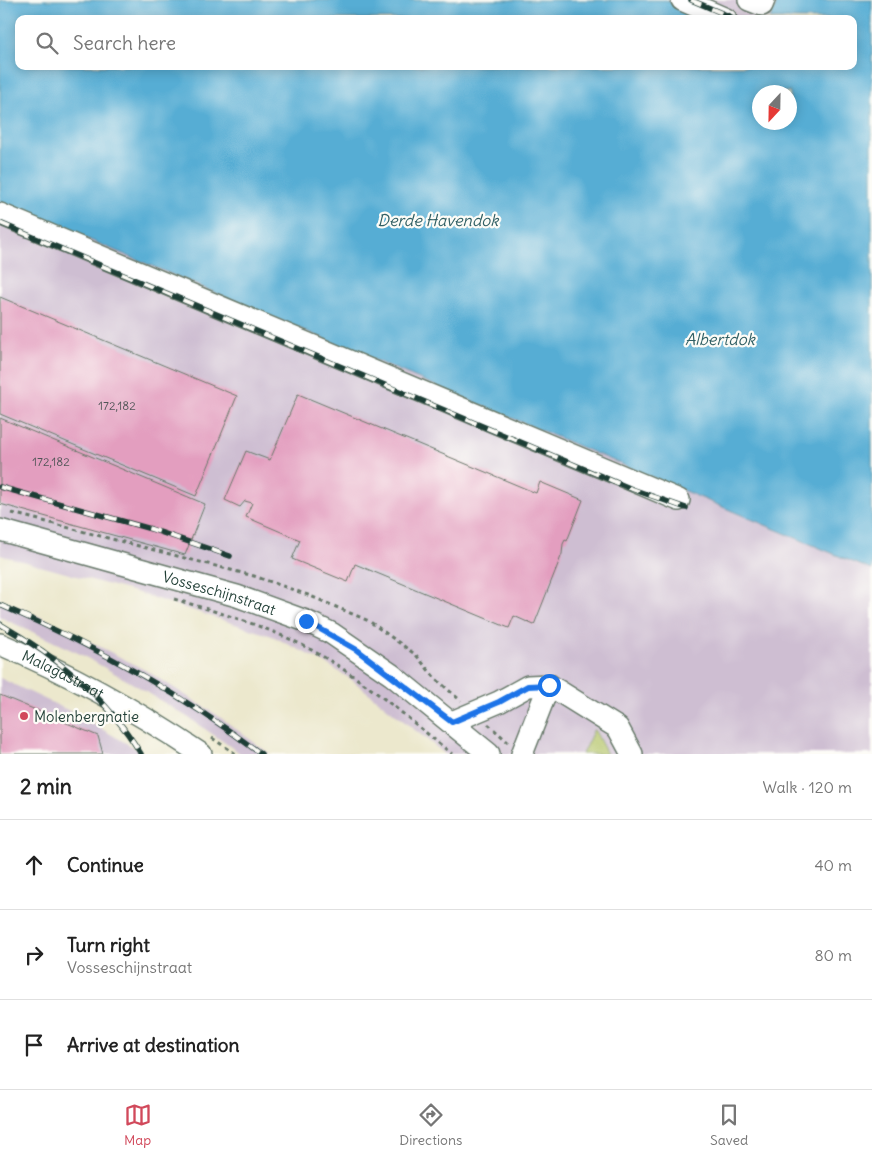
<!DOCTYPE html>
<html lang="en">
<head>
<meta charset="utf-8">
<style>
  :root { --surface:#fff; --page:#f6f6f6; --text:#222; --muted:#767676; --line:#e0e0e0; --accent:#d1495b }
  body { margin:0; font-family:Delius,sans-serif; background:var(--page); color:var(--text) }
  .compass { position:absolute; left:752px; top:85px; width:45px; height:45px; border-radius:50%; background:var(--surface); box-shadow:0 2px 12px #0003; rotate:202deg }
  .stop { position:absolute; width:15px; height:15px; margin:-11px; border:4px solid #1a73e8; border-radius:50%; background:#fff }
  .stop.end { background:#1a73e8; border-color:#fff; box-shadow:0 1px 5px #0008 }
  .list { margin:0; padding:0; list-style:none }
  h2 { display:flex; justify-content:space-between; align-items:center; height:65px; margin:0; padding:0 20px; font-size:21px }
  h2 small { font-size:16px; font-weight:400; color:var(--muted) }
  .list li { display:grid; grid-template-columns:32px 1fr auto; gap:15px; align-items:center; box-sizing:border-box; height:90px; padding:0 20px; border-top:1px solid var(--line) }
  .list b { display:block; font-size:19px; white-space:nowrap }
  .list p { margin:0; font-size:16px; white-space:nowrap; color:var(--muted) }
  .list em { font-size:16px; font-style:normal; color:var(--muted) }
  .icon { flex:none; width:28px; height:28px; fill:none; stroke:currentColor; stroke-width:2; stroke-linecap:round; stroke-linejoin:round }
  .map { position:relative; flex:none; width:872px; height:754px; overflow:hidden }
  .search { position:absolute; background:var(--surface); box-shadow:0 2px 12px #0003; left:15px; right:15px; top:15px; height:55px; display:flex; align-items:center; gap:12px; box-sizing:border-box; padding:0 18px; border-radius:10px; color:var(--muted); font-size:19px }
  .sheet { height:335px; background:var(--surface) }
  nav { display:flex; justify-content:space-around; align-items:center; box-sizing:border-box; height:70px; border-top:1px solid var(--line); background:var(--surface); font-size:14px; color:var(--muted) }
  nav a { display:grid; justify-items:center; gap:2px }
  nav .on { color:var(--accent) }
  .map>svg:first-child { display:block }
</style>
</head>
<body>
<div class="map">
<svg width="872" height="754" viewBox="0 0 872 754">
  <rect width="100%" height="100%" fill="#fdfcf7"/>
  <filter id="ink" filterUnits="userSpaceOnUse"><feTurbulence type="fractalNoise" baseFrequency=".02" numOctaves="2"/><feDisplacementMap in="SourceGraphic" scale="10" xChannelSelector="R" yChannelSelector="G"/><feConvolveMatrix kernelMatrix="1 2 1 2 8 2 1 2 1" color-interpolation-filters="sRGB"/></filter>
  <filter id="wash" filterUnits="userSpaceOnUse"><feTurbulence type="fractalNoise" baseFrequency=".0096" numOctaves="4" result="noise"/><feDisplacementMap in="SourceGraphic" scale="20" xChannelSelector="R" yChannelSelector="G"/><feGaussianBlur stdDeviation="1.12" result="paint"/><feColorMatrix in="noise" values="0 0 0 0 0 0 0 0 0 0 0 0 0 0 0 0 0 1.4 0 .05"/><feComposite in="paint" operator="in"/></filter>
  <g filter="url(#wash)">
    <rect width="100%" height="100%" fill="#ece8cd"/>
    <!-- industrial -->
    <path fill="#cebed2" d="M 666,0 L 778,0 L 770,19 L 711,19 Z
      M 0,202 L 872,570 L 872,754 L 607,754 L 594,730 L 582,754 L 445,754 L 352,680 L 325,663 L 272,636 L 135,592 L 0,555 Z
      M 0,600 L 52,622 L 147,671 L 217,715 L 270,754 L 241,754 L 192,720 L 137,686 L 80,654 L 0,617 Z
      M 0,678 L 76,714 L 145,754 L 0,754 Z"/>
    <!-- green -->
    <path fill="#b2c366" stroke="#68804d" d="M 594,729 L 607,754 L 582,754 Z"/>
    <!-- water -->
    <path fill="#57add4" stroke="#3b7584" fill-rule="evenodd" d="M 0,0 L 666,0 L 711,19 L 19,19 L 19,66 L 853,66 L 853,19 L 770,19 L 778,0 L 872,0 L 872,570 L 0,202 ZM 760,92 L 790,92 L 790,122 L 760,122 Z"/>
    <g id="blocks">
      <!-- building -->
      <path fill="#e39ebf" d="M 0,297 L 237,396 L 196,496 L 0,414 Z
        M 298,394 L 536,493 L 540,482 L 583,500 L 567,541 L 565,540 L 563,544 L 562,554 L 534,625 L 514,616 L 509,628 L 355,564 L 348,582 L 292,559 L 300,540 L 246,517 L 252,503 L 245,501 L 240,507 L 225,500 L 246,451 L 270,460 Z
        M 0,418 L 205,504 L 185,555 L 0,504 Z
        M 0,695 L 98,736 L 103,754 L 0,754 Z"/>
    </g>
  </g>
  <g filter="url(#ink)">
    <use href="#blocks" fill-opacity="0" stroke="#67796a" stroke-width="1"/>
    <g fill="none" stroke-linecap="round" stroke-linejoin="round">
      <!-- minor casing -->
      <g stroke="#67796a" stroke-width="24">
        <g id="minor">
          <path d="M 682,0 L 726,19"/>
          <path d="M 749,0 L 762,5 L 764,0"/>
          <path d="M 0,214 L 679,500"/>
          <path id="s1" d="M 0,530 L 237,596 L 306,621 L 331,633 L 392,675 L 489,754"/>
          <path id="s2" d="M 0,644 C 71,674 137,711 201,754"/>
          <path d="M 452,722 L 499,702 L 528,686 L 549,685 L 618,728 L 632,754"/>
          <path d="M 522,754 L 549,685"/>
        </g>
      </g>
      <!-- path -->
      <path stroke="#67796a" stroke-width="3" stroke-dasharray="4 4" stroke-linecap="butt" d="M 12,513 L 254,576 L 308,595 L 369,621 L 416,655 L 435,678 L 461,701
        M 174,599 C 217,612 260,624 300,644 C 356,672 404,715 452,754
        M 488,724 L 508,742
        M 212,738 L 236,754"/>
      <!-- minor -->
      <use href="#minor" stroke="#fff" stroke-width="21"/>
      <!-- rail casing -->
      <g stroke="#1f3d34" stroke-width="5.5">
        <path id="rail" d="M 691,0 L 736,19
          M 0,223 L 632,489 L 686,508
          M 0,487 L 151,529 L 230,556
          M 0,605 C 93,645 181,693 261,754
          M 0,624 C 57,657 106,696 141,754"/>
      </g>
      <!-- rail -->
      <use href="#rail" stroke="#fdfcf7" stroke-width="4" stroke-dasharray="11" stroke-linecap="butt"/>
    </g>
  </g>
  <g fill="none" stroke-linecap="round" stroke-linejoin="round" filter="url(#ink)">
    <!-- route -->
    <path stroke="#1a73e8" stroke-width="6" d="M 306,621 L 357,650 L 452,722 L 499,702 L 528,686 L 549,685"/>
  </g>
  <!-- markers -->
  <circle fill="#d1495b" stroke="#fdfcf7" stroke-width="2" cx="24" cy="716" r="5"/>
  <g text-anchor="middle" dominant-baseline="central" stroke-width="4.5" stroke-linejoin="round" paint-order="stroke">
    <!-- number labels -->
    <g font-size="12" fill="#505557">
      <text x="117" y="405">172,182</text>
      <text x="51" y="461">172,182</text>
    </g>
    <!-- street labels -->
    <g font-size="15" fill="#1f3d34" stroke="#fdfcf7">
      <text stroke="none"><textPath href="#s1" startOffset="228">Vosseschijnstraat</textPath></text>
      <text stroke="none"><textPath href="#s2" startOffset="70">Malagastraat</textPath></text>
    </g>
    <!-- poi labels -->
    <g font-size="15" fill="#1f3d34" stroke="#fdfcf7" text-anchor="start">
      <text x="34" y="716">Molenbergnatie</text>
    </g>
    <!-- water labels -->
    <g font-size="16" font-style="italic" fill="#305f64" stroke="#fdfcf7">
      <text x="438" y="220">Derde Havendok</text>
      <text x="720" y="339">Albertdok</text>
    </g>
  </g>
</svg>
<svg class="compass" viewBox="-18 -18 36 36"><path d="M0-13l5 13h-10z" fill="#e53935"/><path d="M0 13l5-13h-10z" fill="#767676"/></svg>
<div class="stop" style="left:549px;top:685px"></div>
<div class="stop end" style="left:306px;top:621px"></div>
<div class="search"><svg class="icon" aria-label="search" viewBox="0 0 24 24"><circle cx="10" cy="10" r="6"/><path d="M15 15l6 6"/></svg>Search here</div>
</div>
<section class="sheet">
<h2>2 min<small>Walk · 120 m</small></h2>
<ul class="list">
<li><svg class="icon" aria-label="ahead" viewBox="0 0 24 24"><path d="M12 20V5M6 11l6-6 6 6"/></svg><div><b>Continue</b></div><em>40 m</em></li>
<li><svg class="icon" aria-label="right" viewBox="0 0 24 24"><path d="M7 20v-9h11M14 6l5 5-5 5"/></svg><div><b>Turn right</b><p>Vosseschijnstraat</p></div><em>80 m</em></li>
<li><svg class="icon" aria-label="arrive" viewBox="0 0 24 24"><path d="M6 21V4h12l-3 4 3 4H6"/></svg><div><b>Arrive at destination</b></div></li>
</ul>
</section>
<nav>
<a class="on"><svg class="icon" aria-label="map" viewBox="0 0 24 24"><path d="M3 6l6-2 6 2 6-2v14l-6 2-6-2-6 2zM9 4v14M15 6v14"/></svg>Map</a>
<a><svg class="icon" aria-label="directions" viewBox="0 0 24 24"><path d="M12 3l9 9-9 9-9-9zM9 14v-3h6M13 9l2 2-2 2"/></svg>Directions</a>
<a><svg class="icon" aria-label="saved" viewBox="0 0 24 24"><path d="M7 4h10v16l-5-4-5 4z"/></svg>Saved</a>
</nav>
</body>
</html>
